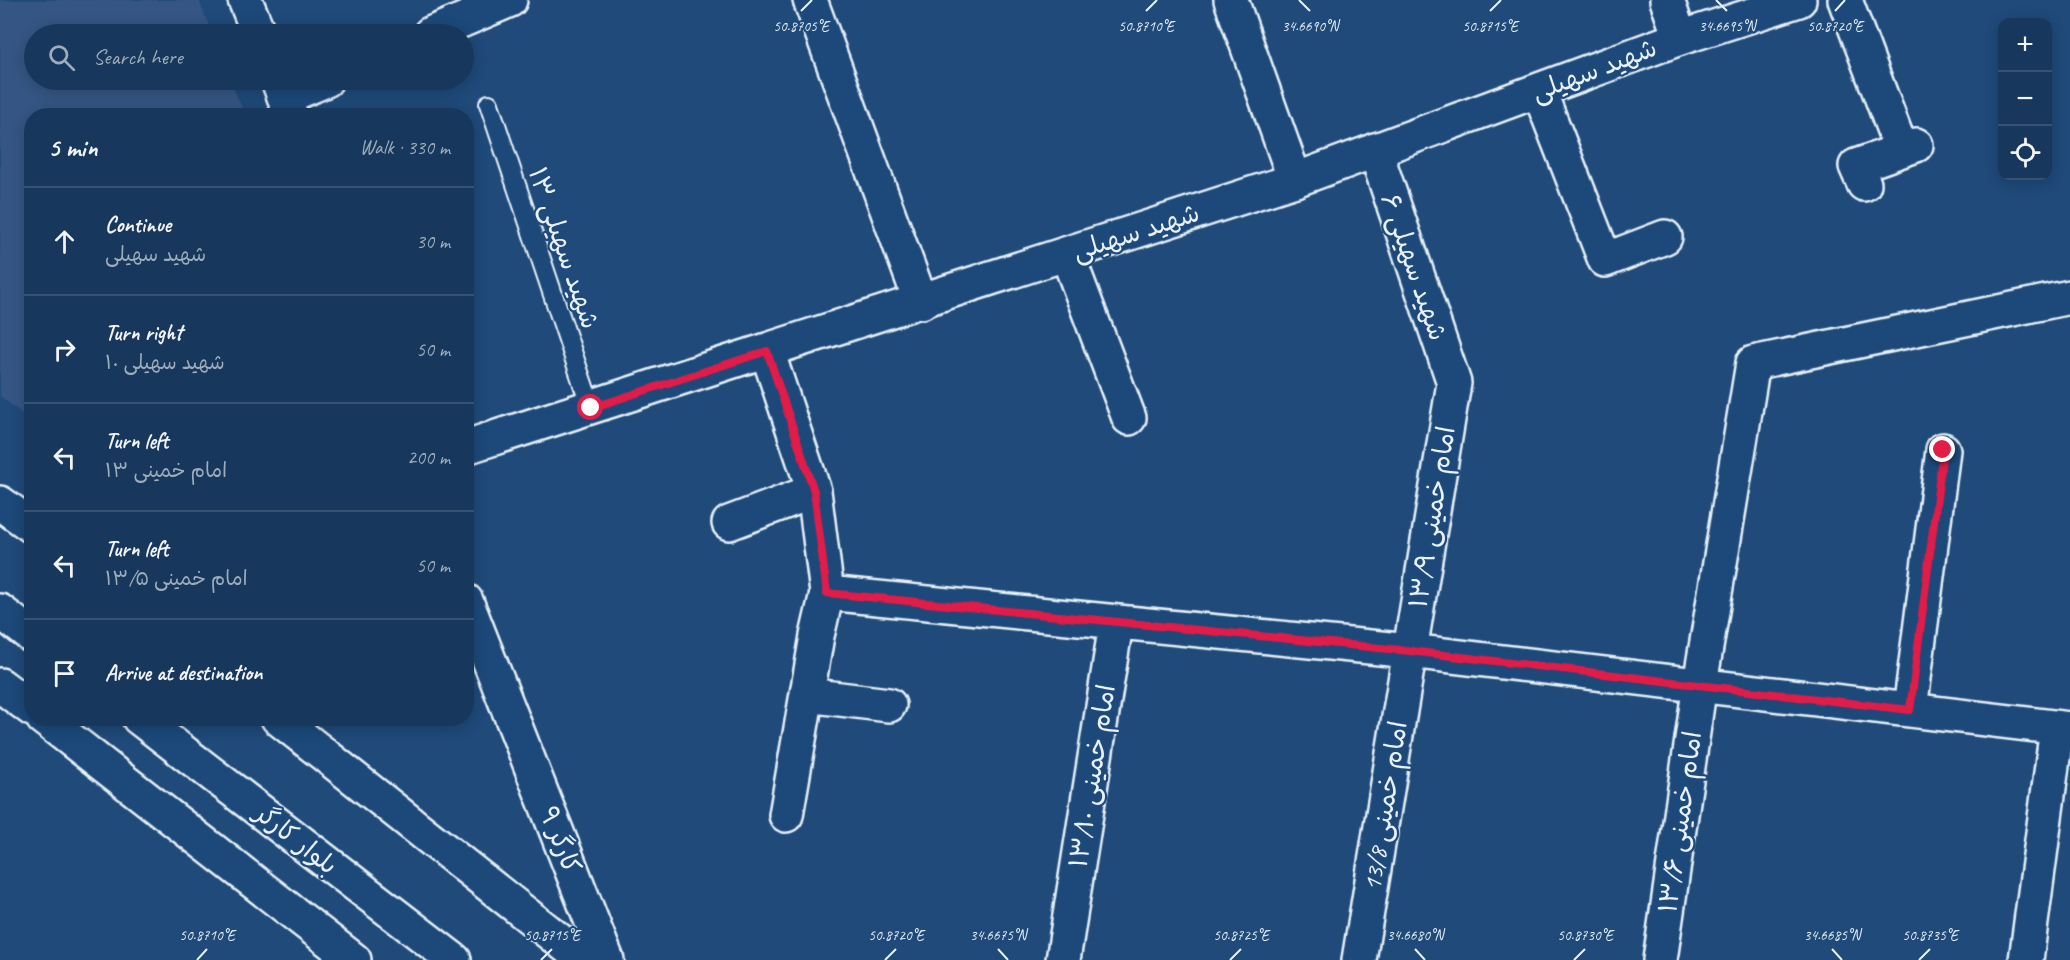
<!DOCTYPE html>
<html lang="en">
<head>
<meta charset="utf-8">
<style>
  :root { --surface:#17385c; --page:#244365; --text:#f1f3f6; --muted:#9eacbb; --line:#365272 }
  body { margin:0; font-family:Caveat,"Playpen Sans Arabic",sans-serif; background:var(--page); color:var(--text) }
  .controls { position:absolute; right:18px; top:18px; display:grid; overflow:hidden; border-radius:12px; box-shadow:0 3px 15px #0003 }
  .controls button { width:54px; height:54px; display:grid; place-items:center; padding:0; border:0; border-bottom:2px solid var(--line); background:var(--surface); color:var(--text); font:30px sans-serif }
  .stop { position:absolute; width:18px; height:18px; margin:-14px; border:4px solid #e11d48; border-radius:50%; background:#fff }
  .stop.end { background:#e11d48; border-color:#fff; box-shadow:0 2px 6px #0008 }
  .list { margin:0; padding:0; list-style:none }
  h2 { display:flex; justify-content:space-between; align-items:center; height:78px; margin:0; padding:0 24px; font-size:26px }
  h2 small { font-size:20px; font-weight:400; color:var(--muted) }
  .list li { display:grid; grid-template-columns:39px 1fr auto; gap:18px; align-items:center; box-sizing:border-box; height:108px; padding:0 24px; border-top:2px solid var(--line) }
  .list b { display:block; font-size:22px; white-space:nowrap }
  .list p { margin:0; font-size:20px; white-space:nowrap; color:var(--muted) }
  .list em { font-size:20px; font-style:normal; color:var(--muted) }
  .icon { flex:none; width:33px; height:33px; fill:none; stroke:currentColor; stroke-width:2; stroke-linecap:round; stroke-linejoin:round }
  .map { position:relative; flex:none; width:2070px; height:960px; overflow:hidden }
  .search { position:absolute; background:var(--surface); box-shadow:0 3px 15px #0003; left:24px; top:24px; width:450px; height:66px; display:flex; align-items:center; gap:15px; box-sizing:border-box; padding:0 21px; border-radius:33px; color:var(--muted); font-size:22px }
  .panel { position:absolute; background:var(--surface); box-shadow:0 3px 15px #0003; left:24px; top:108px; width:450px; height:618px; border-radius:24px }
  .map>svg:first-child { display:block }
</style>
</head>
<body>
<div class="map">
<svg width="2070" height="960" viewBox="0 0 2070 960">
  <rect width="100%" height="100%" fill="#1f4a7a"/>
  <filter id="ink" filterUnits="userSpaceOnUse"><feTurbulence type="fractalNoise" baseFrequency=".0167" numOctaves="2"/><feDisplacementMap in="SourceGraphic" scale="12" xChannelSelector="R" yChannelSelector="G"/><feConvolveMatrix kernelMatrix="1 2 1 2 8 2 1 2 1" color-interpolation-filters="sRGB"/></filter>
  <g filter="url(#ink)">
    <!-- built -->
    <path fill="#365784" d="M 0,0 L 199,0 L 212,34 L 34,34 L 34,80 L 230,80 L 245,115 L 32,116 L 31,421 L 0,396 Z"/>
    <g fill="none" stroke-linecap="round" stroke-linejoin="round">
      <!-- service casing -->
      <g stroke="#e8f1f8" stroke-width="22">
        <path id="service" d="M 489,104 L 591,408"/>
      </g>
      <!-- minor casing -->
      <g stroke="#e8f1f8" stroke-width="38">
        <path id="minor" d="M 810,0 L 921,302
          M 1231,0 L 1295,180
          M 1667,0 L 1680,38
          M 1845,0 L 1901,149
          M 430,34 L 510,0
          M 1539,91 L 1605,260 L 1665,237
          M 285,97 L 326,80
          M 1864,184 L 1856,166 L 1916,145
          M 1067,254 L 1129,418
          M 767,351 L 814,491 L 827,593 L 817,636 L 786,815
          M 729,523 L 814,491
          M 827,593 L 1410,651 L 2070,729
          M 0,685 L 32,709
          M 807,695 L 889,705
          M 1910,710 L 1943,450
          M 43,718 L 354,960
          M 1063,960 L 1116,624
          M 1359,960 L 1454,383 L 1375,150
          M 1660,960 L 1700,684 L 1753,363 L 2070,297
          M 2026,960 L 2057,728"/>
      </g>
      <!-- tertiary casing -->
      <g stroke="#e8f1f8" stroke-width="38">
        <path id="tertiary" d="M 245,0 L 259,34
          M 278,80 L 291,116
          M 466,447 L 1295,180 L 1680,38 L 1799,0
          M 466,601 L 607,960"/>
      </g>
      <!-- secondary casing -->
      <g stroke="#e8f1f8" stroke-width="38">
        <path id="secondary" d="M 0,503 L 32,526
          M 0,611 L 32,636
          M 139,718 L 454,960
          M 278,718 L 584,960"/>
      </g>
      <!-- service -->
      <use href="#service" stroke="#1f4a7a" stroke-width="18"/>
      <!-- minor -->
      <use href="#minor" stroke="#1f4a7a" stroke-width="33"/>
      <!-- tertiary -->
      <use href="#tertiary" stroke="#1f4a7a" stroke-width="33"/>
      <!-- secondary -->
      <use href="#secondary" stroke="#1f4a7a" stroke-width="33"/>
    </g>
  </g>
  <g fill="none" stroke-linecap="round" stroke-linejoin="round" filter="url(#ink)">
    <!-- route -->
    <path stroke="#e11d48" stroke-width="8" d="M 591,408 L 767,351 L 814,491 L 827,593 L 1410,651 L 1910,710 L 1943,450"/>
  </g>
  <!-- ticks -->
  <path fill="none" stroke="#e8f1f8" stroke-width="2" d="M 1299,0 L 1310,11M 1716,0 L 1727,11M 801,11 L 812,0M 1146,11 L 1157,0M 1490,11 L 1501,0M 1835,11 L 1845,0M 998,949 L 1008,960M 1415,949 L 1425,960M 1832,949 L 1842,960M 197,960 L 207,949M 541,960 L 552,949M 885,960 L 896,949M 1230,960 L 1241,949M 1574,960 L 1585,949M 1919,960 L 1930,949"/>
  <g text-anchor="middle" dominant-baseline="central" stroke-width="4.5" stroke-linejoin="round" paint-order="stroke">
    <!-- street labels -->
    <g font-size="26" fill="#e8f1f8" stroke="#1f4a7a">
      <text transform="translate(1594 70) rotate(-21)">شهید سهیلی</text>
      <text transform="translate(1136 232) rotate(-18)">شهید سهیلی</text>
      <text transform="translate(564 248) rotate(71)">شهید سهیلی ۱۳</text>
      <text transform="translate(1414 267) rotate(71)">شهید سهیلی ۶</text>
      <text transform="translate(1432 517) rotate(-81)">امام خمینی ۱۳/۹</text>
      <text transform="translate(1092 776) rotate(-81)">امام خمینی ۱۳/۱۰</text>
      <text transform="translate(1385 806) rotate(-81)">امام خمینی 13/8</text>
      <text transform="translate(1680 822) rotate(-82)">امام خمینی ۱۳/۶</text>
      <text transform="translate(296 839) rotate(38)">بلوار کارگر</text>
      <text transform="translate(560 840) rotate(68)">کارگر ۹</text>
    </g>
  </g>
  <g font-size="15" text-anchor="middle" fill="#e8f1f8" stroke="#1f4a7a" stroke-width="4.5" stroke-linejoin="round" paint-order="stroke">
    <text x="801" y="31">50.8705°E</text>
    <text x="1146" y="31">50.8710°E</text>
    <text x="1310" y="31">34.6690°N</text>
    <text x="1490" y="31">50.8715°E</text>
    <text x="1727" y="31">34.6695°N</text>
    <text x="1835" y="31">50.8720°E</text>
    <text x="207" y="940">50.8710°E</text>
    <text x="552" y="940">50.8715°E</text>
    <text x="896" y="940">50.8720°E</text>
    <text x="1241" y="940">50.8725°E</text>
    <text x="1585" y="940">50.8730°E</text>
    <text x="1930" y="940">50.8735°E</text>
    <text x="998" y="940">34.6675°N</text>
    <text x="1415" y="940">34.6680°N</text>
    <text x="1832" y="940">34.6685°N</text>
  </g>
</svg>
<div class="controls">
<button>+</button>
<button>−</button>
<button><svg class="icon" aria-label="locate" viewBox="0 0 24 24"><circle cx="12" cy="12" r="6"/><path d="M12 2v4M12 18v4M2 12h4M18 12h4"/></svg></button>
</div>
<div class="stop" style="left:591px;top:408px"></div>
<div class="stop end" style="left:1943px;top:450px"></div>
<div class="search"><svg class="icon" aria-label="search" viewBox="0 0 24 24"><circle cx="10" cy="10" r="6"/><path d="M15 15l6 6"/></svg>Search here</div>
<section class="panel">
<h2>5 min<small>Walk · 330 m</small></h2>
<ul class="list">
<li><svg class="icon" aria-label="ahead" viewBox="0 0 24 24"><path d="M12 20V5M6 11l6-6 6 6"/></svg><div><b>Continue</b><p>شهید سهیلی</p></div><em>30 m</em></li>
<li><svg class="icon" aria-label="right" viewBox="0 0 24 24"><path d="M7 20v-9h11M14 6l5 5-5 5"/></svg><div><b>Turn right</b><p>شهید سهیلی ۱۰</p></div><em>50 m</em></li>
<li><svg class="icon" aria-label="left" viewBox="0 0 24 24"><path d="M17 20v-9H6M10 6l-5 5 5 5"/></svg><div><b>Turn left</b><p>امام خمینی ۱۳</p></div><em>200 m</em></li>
<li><svg class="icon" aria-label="left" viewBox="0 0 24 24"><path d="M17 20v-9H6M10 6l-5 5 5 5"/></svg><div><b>Turn left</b><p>امام خمینی ۱۳/۵</p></div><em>50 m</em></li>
<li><svg class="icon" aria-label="arrive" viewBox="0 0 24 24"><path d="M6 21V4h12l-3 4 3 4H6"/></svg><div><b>Arrive at destination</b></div></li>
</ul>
</section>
</div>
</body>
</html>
